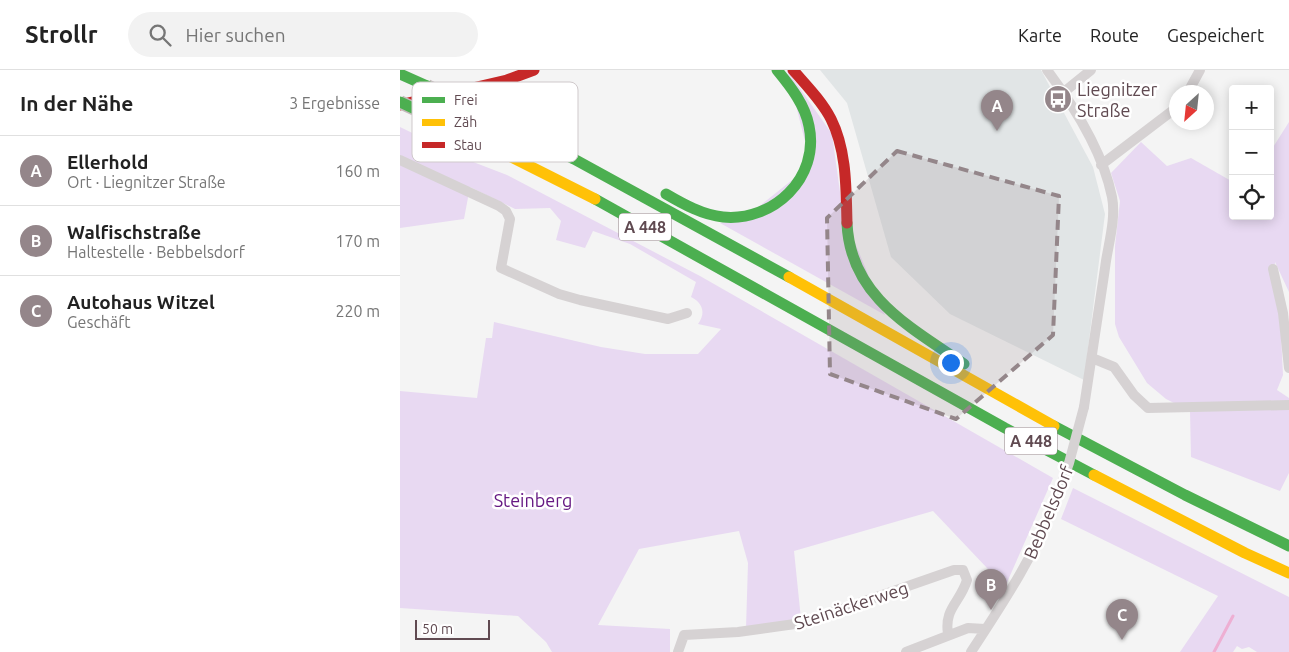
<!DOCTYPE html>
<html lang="de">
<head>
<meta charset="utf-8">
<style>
  :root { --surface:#fff; --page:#f2f2f2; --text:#222; --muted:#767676; --line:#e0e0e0; --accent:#94868a }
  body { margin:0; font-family:Ubuntu,sans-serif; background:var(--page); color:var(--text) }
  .controls { position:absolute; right:15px; top:15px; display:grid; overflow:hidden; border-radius:5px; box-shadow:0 2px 12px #0003 }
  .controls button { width:45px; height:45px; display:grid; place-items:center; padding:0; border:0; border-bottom:1px solid var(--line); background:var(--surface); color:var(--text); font:25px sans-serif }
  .compass { position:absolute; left:769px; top:15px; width:45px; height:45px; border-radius:50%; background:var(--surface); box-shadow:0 2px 12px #0003; rotate:207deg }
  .scale { position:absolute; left:15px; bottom:12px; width:75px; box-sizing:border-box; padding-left:5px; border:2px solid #604a51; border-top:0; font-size:14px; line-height:18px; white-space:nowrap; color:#604a51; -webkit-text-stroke:4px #fff; paint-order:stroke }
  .you { position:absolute; left:550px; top:292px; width:18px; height:18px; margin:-12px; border:4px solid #fff; border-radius:50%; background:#1a73e8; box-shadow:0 0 0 8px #1a73e833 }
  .badge { display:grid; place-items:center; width:32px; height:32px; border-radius:50%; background:var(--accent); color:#fff; font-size:16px; font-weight:700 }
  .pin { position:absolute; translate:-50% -41px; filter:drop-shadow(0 1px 2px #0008) }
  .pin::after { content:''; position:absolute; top:26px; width:18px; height:15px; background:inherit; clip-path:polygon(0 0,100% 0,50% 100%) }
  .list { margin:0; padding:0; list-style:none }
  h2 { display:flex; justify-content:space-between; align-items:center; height:65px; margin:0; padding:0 20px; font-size:21px }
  h2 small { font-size:16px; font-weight:400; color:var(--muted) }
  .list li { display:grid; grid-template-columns:32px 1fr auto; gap:15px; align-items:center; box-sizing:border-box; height:70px; padding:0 20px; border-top:1px solid var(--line) }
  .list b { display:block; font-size:19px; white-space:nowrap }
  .list p { margin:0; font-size:16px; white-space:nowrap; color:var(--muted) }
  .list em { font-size:16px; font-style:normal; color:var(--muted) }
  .icon { flex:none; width:28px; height:28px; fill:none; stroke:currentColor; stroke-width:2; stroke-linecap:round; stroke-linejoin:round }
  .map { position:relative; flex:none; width:889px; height:582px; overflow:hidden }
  header { display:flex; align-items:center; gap:30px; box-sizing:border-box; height:70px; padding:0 25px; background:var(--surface); border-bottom:1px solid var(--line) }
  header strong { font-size:24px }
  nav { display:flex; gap:28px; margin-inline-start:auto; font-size:18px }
  .search { width:350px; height:45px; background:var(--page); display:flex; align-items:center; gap:12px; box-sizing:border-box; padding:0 18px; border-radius:28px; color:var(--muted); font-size:19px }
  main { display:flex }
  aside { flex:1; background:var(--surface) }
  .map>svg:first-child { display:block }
</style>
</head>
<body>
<header>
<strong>Strollr</strong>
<div class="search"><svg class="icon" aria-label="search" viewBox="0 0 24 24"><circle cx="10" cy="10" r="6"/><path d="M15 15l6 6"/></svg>Hier suchen</div>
<nav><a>Karte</a><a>Route</a><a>Gespeichert</a></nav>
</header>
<main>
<aside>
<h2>In der Nähe<small>3 Ergebnisse</small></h2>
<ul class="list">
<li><span class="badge">A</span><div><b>Ellerhold</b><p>Ort · Liegnitzer Straße</p></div><em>160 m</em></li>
<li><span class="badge">B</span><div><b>Walfischstraße</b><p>Haltestelle · Bebbelsdorf</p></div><em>170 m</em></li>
<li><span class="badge">C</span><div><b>Autohaus Witzel</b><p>Geschäft</p></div><em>220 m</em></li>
</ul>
</aside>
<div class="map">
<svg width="889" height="582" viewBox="0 0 889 582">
  <rect width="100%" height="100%" fill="#f4f4f4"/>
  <!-- commercial -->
  <path fill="#e1e5e6" d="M 420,0 L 641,0 L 693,97 L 705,144 L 684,310 L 550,244 L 491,187 L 447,33 Z"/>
  <!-- green -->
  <path fill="#e8d9f2" d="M 387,0 L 432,64 L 443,144 L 485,245 L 320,153 L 342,150 L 411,95 Z
    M 889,52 L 889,222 L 875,192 L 874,212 L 880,245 L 883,305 L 877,320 L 889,328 L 889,403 L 880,421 L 791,387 L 790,341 L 766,329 L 747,313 L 719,267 L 715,254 L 715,176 L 720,131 L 711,103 L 741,72 L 767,96 L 791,88 L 833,112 L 833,146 L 870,146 L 870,82 Z
    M 0,57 L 68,90 L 107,105 L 300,206 L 653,408 L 605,517 L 533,441 L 394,481 L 401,549 L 346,558 L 348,493 L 339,461 L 239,479 L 198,555 L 270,559 L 270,582 L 152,582 L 146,572 L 118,546 L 0,538 L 0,321 L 77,328 L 86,268 L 92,268 L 94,252 L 201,277 L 245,284 L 298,284 L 321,259 L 298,254 C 306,243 303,233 291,227 L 296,212 L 230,174 L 193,161 L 185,178 L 156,170 L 161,151 L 150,138 L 115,139 L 70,117 L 64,149 L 0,158 Z
    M 673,418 L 889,527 L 889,582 L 857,582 L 849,577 L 842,579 L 837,576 L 833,582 L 780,582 L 818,526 L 661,449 Z"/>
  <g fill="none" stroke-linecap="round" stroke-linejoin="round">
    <!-- stream -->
    <path stroke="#eeafd3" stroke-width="3" d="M 814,582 L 833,546"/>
    <!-- street -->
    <path stroke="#d6d2d3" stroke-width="10" d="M 647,0 C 674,36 703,82 712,127 C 716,147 709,172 706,191 C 699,240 691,289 684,337
      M 664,22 L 691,0
      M 788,22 L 800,0
      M 0,90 L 99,136 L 106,141 L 110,149 L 101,198 L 159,224 L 180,230 L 268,249 L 287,243
      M 701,95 L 776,38
      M 873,199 L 883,243 L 889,298
      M 692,288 L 714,297 L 734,325 L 748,338 L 889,335
      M 278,582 L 284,565 L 338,562 L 402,553 L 554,500 L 563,500 L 567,510 C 560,533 544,538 548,564
      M 506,582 L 568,558 L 585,559
      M 571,582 C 603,533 635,485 656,429"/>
    <!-- fast -->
    <path stroke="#4caf50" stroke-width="11" d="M 0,4 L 27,16
      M 70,37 L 174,89 L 389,207
      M 266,124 C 283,134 303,145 323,147 C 373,152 420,108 409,56 C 405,35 391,17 377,0
      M 195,129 L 605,358 L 694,405
      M 447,153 C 450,226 510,257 564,294
      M 654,356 L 785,425 L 889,476"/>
    <!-- slow -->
    <path stroke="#ffc107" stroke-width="11" d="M 30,46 L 195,129
      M 389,207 L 654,356
      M 694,405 L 845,483 L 889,503"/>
    <!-- jam -->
    <path stroke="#c62828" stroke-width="11" d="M 393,0 C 406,15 422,31 431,49 C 447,81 446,119 447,153
      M 0,35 L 107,10 L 134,0"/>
    <!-- fast-bridge casing -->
    <g stroke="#c3b9bb" stroke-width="14" stroke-linecap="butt">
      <path id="fast-bridge" d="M 27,16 L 70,37
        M 0,32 L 30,46"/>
    </g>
    <!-- street-bridge -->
    <path stroke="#d6d2d3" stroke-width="10" d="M 656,429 L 669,393 L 684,337"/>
    <!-- fast-bridge -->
    <use href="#fast-bridge" stroke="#4caf50" stroke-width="11"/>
  </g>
  <!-- marked area -->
  <path fill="#94868a" fill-opacity="0.2" stroke="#94868a" stroke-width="4" stroke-dasharray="10 6" stroke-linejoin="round" d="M 497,81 L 659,126 L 653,265 L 556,349 L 430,304 L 427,148 Z"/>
  <!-- icons -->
  <defs>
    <g id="bus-disc" transform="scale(1.4375)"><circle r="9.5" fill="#94868a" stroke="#fff"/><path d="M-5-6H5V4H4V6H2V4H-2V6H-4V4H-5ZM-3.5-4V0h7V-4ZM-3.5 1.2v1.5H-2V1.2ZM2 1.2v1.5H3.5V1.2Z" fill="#fff"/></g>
  </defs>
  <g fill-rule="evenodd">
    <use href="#bus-disc" x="658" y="29"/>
  </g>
  <g text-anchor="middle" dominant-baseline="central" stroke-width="5" stroke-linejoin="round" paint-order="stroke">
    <!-- shield labels -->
    <g fill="#fff" stroke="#908085" stroke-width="1">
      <rect x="219" y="143.5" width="52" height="27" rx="4"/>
      <rect x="605" y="357.5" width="52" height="27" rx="4"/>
    </g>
    <g font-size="16" font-weight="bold" fill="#604a51">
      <text x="245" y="157">A 448</text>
      <text x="631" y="371">A 448</text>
    </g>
    <!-- poi labels -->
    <g font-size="18" fill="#604a51" stroke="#fff" text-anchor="start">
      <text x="677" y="19">Liegnitzer<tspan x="677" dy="21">Straße</tspan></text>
    </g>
    <!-- park labels -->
    <g font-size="18" fill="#661983" stroke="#fff">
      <text x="133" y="430">Steinberg</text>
    </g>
    <!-- street labels -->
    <g font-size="18" fill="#604a51" stroke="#fff">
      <text transform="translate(648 442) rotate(-67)">Bebbelsdorf</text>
      <text transform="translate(451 535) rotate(-18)">Steinäckerweg</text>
    </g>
  </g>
  <!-- legend -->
  <rect x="12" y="12" width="166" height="80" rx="8" fill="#fff" stroke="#cfc9cb" stroke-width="1"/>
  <rect x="22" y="27" width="23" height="6" fill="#4caf50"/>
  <rect x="22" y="49" width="23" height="7" fill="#ffc107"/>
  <rect x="22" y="72" width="23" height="6" fill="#c62828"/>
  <g font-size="14" fill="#604a51">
    <text x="54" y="35">Frei</text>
    <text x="54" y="57">Zäh</text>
    <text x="54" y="80">Stau</text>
  </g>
</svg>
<div class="controls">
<button>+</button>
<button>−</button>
<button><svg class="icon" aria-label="locate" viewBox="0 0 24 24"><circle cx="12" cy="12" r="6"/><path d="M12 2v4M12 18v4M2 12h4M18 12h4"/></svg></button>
</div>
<svg class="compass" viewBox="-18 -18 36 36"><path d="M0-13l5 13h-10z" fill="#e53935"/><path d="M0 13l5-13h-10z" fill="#767676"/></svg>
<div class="scale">50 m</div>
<div class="you"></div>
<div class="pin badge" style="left:597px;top:61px">A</div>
<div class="pin badge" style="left:591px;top:540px">B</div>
<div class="pin badge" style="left:722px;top:570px">C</div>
</div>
</main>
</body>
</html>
